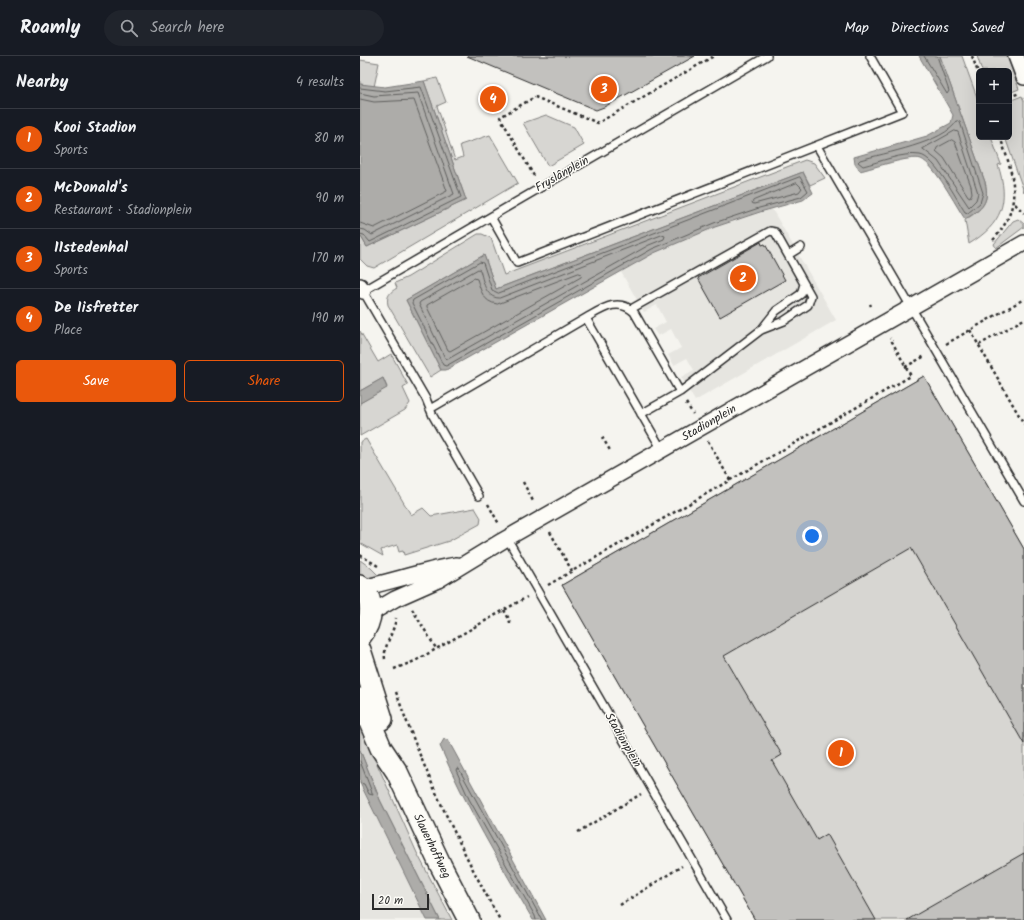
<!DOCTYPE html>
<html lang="en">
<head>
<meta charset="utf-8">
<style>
  :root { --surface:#171b24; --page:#20242c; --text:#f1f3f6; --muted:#9ea1a6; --line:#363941; --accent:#ea580c }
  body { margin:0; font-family:Kalam,sans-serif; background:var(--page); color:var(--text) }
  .controls { position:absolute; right:12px; top:12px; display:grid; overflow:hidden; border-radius:6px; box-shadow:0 4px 16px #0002 }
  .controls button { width:36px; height:36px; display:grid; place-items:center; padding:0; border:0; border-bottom:1px solid var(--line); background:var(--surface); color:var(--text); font:20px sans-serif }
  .scale { position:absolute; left:12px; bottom:10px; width:57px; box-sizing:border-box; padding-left:4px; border:2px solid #2b2b2b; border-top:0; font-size:11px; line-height:14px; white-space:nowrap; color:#2b2b2b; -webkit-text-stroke:3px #fdfcf7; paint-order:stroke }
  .you { position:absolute; left:452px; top:480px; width:14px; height:14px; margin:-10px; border:3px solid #fff; border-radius:50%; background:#1a73e8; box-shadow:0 0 0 6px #1a73e833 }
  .badge { display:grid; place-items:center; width:26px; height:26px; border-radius:50%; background:var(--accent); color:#fff; font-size:13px; font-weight:700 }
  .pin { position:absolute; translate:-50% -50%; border:2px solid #fff; box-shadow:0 1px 4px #0006 }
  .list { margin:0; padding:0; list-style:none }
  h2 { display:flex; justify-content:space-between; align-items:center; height:52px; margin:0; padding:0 16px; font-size:17px }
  h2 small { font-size:13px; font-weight:400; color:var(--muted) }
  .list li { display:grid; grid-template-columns:26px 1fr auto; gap:12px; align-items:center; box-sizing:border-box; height:60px; padding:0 16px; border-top:1px solid var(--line) }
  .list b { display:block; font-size:15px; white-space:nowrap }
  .list p { margin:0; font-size:13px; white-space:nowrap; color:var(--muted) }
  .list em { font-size:13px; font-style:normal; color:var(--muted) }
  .actions { display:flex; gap:8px; padding:12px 16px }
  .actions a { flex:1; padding:9px 0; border:1px solid var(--accent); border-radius:6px; text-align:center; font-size:14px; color:var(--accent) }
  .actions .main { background:var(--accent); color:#fff }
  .icon { flex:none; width:22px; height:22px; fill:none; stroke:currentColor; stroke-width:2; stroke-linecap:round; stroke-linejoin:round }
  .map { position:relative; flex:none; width:664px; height:864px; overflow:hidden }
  header { display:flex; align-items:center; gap:24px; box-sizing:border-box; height:56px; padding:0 20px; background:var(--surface); border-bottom:1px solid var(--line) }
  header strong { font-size:19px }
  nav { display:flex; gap:22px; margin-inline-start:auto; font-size:14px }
  .search { width:280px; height:36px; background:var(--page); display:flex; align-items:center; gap:10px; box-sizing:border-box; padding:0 14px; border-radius:22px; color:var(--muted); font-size:15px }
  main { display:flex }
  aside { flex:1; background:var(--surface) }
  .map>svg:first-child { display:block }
</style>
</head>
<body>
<header>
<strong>Roamly</strong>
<div class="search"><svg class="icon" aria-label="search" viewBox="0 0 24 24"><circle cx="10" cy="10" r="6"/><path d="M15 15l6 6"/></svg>Search here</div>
<nav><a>Map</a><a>Directions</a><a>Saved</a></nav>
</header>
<main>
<aside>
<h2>Nearby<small>4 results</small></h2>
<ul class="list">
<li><span class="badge">1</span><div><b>Kooi Stadion</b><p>Sports</p></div><em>80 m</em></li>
<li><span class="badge">2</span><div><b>McDonald's</b><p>Restaurant · Stadionplein</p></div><em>90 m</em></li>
<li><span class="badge">3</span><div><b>11stedenhal</b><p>Sports</p></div><em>170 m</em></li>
<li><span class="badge">4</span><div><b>De Iisfretter</b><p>Place</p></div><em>190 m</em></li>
</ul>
<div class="actions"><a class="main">Save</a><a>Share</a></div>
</aside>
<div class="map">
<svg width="664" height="864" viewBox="0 0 664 864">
  <rect width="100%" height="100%" fill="#f5f4ef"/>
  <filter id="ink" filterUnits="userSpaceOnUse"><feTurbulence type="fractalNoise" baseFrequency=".025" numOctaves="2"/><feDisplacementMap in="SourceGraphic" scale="8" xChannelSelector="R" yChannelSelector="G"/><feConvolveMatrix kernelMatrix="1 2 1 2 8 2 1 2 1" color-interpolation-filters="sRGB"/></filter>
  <g filter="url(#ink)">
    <!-- built -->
    <path fill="#e6e5e0" d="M 412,153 L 476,264 L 335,345 L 321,321 L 334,314 L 327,302 L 314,309 L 308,299 L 321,292 L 311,273 L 298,280 L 293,273 L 306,266 L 297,249 L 284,256 L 261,216 L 294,197 L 355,171 Z
      M 0,727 L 42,814 L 67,864 L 0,864 Z"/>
    <!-- green -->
    <path fill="#d7d6d2" stroke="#81807e" d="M 580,0 L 602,0 L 619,47 L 619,81 L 631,81 L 641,108 L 638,109 C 650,146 642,168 609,188 L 605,164 C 622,153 630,147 625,126 Z
      M 617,0 L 647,0 L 659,33 L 649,37 L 649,15 L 622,15 Z
      M 0,4 L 19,7 L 14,31 L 0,28 Z
      M 77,22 L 86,46 L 77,50 L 95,104 L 103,101 L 100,89 L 130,79 L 158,127 L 14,212 L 7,210 L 0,203 L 0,179 L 7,191 L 106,144 L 64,25 Z
      M 662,40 L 664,45 L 664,136 L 645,81 L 649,81 L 649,45 Z
      M 186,59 L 214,71 L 224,89 L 188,110 L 163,67 Z
      M 445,104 L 454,107 L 465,122 L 450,129 L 443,116 L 136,233 L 124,199 L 46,244 L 81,314 L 70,321 L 28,249 C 26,240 30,236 37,232 L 35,227 L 48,221 L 118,178 L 122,178 L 131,182 L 144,219 Z
      M 658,163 L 664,168 L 664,171 L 636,192 L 634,188 L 653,165 Z
      M 0,275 L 18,306 L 31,298 L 48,329 L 43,332 L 50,347 L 45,354 L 0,380 L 0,347 L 27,331 L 23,322 L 0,335 Z
      M 564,320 L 664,493 L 664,864 L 395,864 L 202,529 Z
      M 6,383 L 51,459 L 63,452 L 71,460 L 115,452 L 121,462 L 120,468 L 89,485 L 44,499 L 43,495 L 39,496 L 37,489 L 21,494 L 23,500 L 0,487 L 0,386 Z
      M 0,504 L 11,512 L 21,522 L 16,524 L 0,520 Z
      M 0,670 L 57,797 L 92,864 L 80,864 L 20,744 L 0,694 Z"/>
    <!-- water -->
    <path fill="#adaca9" stroke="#797877" d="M 559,0 L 580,0 L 625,126 C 630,147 622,153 605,163 C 596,150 575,109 561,103 C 551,99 513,112 500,115 L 495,108 L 494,101 L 567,80 L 591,67 L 593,59 Z
      M 64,25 L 106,144 L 7,191 L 0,179 L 0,28 L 25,31 Z
      M 443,116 L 453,137 L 443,144 L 400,156 L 355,171 L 294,197 L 86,314 L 81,314 L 46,244 L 124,199 L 136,233 Z
      M 23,322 L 27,332 L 0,347 L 0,335 Z
      M 84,683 L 88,684 L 186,864 L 173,864 C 140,807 106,751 80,690 Z
      M 0,694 L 20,744 L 80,864 L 67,864 L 0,727 Z"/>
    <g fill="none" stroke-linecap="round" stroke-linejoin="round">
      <!-- shore -->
      <path stroke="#5f5f5d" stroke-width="1" d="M 564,0 L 587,38 L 589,35 L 577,0
        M 0,32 L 25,35 L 61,31 L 101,141 L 10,186 L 4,179 L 0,178
        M 0,37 L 14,40 L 58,37 L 94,138 L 12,179 L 5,174 L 0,173
        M 0,43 L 14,46 L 54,44 L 87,135 L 14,172 L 0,167
        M 597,65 L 600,66 L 623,137 L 620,147 L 608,157 L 605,156 C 597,144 575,101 560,99 C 542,96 520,106 503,110 L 498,106 L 500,104 C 524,97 584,87 597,65 Z
        M 595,75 L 598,76 L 618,137 L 616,144 L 609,151 L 578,105 L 563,93 Z
        M 592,84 L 595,86 L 611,130 L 612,137 L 610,141 L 608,140 L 584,102 L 576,95 L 577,92 Z
        M 440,121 L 448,135 L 441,141 L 399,152 L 354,167 L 292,193 L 86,310 L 83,309 L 52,247 L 53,244 L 120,206 L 123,207 L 132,234 L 138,237 Z
        M 437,127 L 442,132 L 439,136 L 394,148 L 392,147 L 393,145 Z
        M 302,179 L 305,180 L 304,183 L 289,189 L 88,303 L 85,302 L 59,248 L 60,246 L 118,213 L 120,214 C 123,224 125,242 139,242 Z
        M 219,217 L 222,218 L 221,221 L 90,295 L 88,294 L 67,251 L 67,249 L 114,222 L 117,223 C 121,235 123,246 137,248 Z
        M 0,705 L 13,739 L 9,738 L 4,728 L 0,727
        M 176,864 L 175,860 L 109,743 L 96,714 L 97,712 L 99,713 L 182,864"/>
    </g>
    <!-- building -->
    <path fill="#c2c1be" stroke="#2b2b2b" d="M 107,0 L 335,0 L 244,51 L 236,54 Z
      M 401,186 L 402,189 L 405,188 L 425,224 L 360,261 L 338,222 Z
      M 564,320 L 664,493 L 664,688 L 551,492 L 364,600 L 422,699 L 412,705 L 457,784 L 467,778 L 516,864 L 395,864 L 202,529 Z
      M 664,797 L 664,864 L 547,864 Z"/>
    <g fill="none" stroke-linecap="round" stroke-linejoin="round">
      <!-- lane casing -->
      <g stroke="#2b2b2b" stroke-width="10">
        <path id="lane" d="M 457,90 L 664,445
          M 131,161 L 157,207 L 542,56 L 510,0
          M 428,199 L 441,191
          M 271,253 L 410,175 L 415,176 L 451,240 L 448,249 L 424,265 L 401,274 L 320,336
          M 226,262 C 242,253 258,241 274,256 L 320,336 L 281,358
          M 401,274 L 416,255 L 441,238 L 444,228
          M 70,353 L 226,262 L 302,394
          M 119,440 L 73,360 L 66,343 L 3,235 L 407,0
          M 147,482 L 367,864"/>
      </g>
      <!-- street casing -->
      <g stroke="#2b2b2b" stroke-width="18">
        <path id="street" d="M 656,0 L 664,21
          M 0,230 L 3,235
          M 2,532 C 34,525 65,514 97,509
          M 11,557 L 35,543 L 78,524 L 142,485 L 664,187"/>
      </g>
      <!-- secondary casing -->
      <g stroke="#2b2b2b" stroke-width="24">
        <path id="secondary" d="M 0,530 C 16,544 12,566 0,581
          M 0,594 L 22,663
          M 0,643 L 21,692 L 37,716 L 81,810 L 109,864"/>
      </g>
      <!-- path -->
      <path stroke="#2b2b2b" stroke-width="2.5" stroke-dasharray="3 3" stroke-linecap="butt" d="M 612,0 L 619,19
        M 649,41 L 660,37
        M 174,120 L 140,61 L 175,41 L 238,67 L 354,0
        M 655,148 L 664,157
        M 633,184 C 664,150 654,120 640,81
        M 510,248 L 511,250
        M 610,274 L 664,368
        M 586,288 L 664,243
        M 619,289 L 664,263
        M 545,311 L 565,300
        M 326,347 L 333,358
        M 242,381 L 251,396
        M 348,385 L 370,424
        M 163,426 L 174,447
        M 128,448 L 139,468
        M 190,476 L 212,515
        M 0,499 L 18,510
        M 188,529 L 551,320 L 530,282
        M 52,553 L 77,594
        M 144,554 L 149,563 L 151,570
        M 25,603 C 23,590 34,577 36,562
        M 34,613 L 55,605 L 167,541
        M 36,636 C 64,716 99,790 140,864
        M 218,776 L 281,738
        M 260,849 L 322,810"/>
      <!-- lane -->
      <use href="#lane" stroke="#fdfcf7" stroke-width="7"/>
      <!-- street -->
      <use href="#street" stroke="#fdfcf7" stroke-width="15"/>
      <!-- secondary -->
      <use href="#secondary" stroke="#fdfcf7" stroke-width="21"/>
    </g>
  </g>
  <g text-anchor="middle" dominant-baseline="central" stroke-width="3" stroke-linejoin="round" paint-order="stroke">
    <!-- street labels -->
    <g font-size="12" fill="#2b2b2b" stroke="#fdfcf7">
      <text transform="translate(202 118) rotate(-30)">Fryslânplein</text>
      <text transform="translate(349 367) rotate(-30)">Stadionplein</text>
      <text transform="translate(263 684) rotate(60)">Stadionplein</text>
      <text transform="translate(72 790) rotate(64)">Slauerhoffweg</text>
    </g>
  </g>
</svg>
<div class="controls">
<button>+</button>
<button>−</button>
</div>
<div class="scale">20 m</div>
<div class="you"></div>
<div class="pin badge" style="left:481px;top:697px">1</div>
<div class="pin badge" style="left:383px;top:222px">2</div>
<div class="pin badge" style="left:244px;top:33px">3</div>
<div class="pin badge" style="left:133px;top:43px">4</div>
</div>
</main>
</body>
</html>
